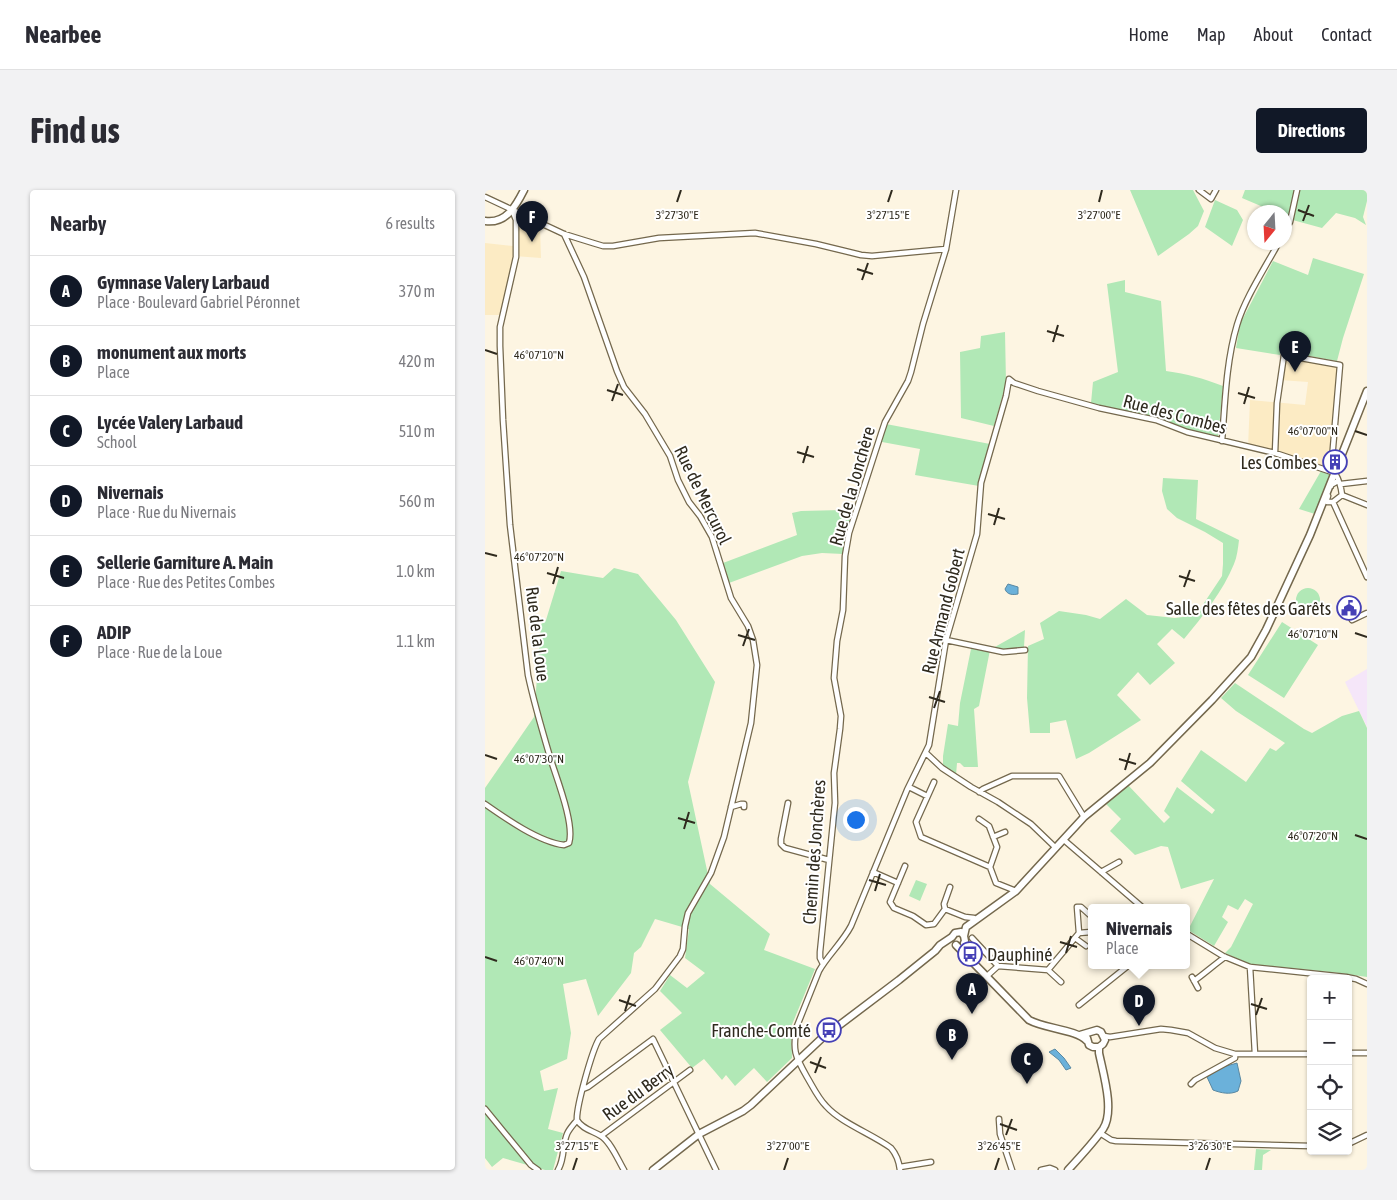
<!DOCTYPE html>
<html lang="en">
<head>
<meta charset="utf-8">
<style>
  :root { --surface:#fff; --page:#f2f2f3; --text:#2b2b33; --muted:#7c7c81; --line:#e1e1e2; --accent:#111827 }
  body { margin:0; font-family:"Asap Condensed",sans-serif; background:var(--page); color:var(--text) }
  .controls { position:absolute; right:15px; bottom:15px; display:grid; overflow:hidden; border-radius:5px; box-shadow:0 1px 4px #0004 }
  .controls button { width:45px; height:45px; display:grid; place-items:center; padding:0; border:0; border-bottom:1px solid var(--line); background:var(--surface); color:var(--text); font:25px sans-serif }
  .compass { position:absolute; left:762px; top:15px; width:45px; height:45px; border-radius:50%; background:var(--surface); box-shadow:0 1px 4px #0004; rotate:198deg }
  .you { position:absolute; left:370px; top:629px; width:18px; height:18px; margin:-12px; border:4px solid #fff; border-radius:50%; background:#1a73e8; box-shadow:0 0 0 8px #1a73e833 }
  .badge { display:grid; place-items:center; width:32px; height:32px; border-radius:50%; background:var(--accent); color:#fff; font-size:16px; font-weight:700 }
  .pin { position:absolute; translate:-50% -41px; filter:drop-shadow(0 1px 2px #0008) }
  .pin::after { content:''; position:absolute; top:26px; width:18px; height:15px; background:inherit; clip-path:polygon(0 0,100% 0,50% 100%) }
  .popup { position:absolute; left:603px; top:714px; width:102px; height:65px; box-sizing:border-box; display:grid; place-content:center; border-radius:5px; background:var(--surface); filter:drop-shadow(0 1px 4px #0005); font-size:16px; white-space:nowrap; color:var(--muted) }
  .popup b { font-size:19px; color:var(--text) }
  .popup::after { content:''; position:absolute; left:50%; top:100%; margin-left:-10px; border:10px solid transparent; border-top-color:var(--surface) }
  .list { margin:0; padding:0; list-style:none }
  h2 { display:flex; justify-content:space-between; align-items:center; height:65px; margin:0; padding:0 20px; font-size:21px }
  h2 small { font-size:16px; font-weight:400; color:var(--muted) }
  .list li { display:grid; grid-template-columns:32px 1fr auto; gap:15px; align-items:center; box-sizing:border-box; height:70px; padding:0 20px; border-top:1px solid var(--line) }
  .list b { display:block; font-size:19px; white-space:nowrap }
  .list p { margin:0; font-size:16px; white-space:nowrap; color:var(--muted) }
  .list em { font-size:16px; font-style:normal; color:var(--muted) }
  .icon { flex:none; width:28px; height:28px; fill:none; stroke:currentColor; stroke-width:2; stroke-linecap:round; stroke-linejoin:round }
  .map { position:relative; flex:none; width:882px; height:980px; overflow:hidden; border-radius:5px }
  header { display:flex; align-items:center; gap:30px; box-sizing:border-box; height:70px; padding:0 25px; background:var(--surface); border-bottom:1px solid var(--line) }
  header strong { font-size:24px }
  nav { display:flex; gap:28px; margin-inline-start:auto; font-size:18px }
  .intro { display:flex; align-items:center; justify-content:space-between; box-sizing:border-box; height:120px; padding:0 30px }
  h1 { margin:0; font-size:35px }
  .button { padding:12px 22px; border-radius:5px; background:var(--accent); color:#fff; font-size:18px; font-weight:700 }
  main { display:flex; gap:30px; padding:0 30px }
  aside { flex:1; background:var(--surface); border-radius:5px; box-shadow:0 1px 4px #0004 }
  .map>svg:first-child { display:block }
</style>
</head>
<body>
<header>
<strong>Nearbee</strong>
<nav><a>Home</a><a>Map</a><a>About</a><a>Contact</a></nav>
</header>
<div class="intro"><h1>Find us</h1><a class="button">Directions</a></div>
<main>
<aside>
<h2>Nearby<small>6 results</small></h2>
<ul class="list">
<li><span class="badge">A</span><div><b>Gymnase Valery Larbaud</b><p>Place · Boulevard Gabriel Péronnet</p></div><em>370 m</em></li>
<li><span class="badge">B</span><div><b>monument aux morts</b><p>Place</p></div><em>420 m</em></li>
<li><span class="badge">C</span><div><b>Lycée Valery Larbaud</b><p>School</p></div><em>510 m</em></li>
<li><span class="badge">D</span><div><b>Nivernais</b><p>Place · Rue du Nivernais</p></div><em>560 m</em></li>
<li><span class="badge">E</span><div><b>Sellerie Garniture A. Main</b><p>Place · Rue des Petites Combes</p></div><em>1.0 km</em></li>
<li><span class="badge">F</span><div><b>ADIP</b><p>Place · Rue de la Loue</p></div><em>1.1 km</em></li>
</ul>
</aside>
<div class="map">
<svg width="882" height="980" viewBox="0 0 882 980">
  <rect width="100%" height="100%" fill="#fdf5e2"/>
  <!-- built -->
  <path fill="#fcebc4" d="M 28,29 L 36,30 L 55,37 L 56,68 L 29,66 L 15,125 L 0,125 L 0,53 L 28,56 Z
    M 799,165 L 855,175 L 846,281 L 763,257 L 765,210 L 820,215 L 823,192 L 795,190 Z"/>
  <!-- education -->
  <path fill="#f5e6f9" d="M 882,479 L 882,537 L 860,492 Z"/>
  <!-- green -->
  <path fill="#b1e8b6" d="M 645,0 L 708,0 L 719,21 L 713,36 L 704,44 L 673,66 Z
    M 760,0 L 809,0 L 806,16 L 811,17 L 814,0 L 882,0 L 882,11 L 878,27 L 881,35 L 870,28 L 851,23 L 837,38 L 804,29 L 800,27 L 799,22 L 790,22 L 757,8 Z
    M 730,10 L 752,20 L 758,30 L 747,56 L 720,37 Z
    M 828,68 L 879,84 L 858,148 L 852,171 L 808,163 L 807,161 L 807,157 L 800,155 L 797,157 L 795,165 L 751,158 L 755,134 L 788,71 L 823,85 Z
    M 640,90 L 640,102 L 676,111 L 681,181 C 703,184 717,188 738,196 L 733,248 L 703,241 L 682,233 L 606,213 L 608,192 L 633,182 L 622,94 Z
    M 520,142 L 521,193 L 509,236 L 476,228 L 475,162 L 495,158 L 496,146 Z
    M 401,234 L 505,254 L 494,296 L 430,285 L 435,259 L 397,252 Z
    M 836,281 L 845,285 L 830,324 L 814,319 Z
    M 678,288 L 713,290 L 711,329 L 754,350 C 753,358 752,367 749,374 C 738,401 718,426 699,449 L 687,439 L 672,454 L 690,473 L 665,495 L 653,482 L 632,505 L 656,530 L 604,563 L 591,569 L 581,530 L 565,533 L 565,543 L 545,543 L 542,508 L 543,456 L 559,449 L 555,433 L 574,421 L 601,425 L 615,429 L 641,409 L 662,425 L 690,428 L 705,426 L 715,419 L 737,386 L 738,374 L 738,353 L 720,342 L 692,328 L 682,319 L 677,301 Z
    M 357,320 L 365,326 L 366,330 L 358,364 L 337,363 L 317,366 L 244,393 L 238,373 L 312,345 L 307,323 L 316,321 Z
    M 129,378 L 153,384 L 191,430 L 230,492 L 203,592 L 225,694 L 285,744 L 279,760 L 330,779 L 306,837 L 307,868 L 282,892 L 269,878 L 250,896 L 241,885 L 237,890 L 219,869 L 207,878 L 175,840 L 197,823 L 175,801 L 185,785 L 202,798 L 220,783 L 200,768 L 204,739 L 170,729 L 156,757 L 149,763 L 146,783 L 113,826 L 101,789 L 78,794 L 86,843 L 82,869 L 55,881 L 59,901 L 73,898 L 63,939 L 78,943 L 68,980 L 60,980 L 18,968 L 7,977 L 0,968 L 0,598 L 49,527 L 56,434 L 61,430 L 76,381 L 118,388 Z
    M811 410a12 12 0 1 1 24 0a12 12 0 1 1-24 0Z
    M 797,432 L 833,455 L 799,508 L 763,485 Z
    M 540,440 L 539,457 L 519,459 L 508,458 Z
    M 486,459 L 505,460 L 494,516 L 489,519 L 493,577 L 479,577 L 475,573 L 472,573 L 471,585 L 458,576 L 458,566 L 463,534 L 473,536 L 475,513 Z
    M 750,493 L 819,539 L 827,543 L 857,526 L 874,521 L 882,538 L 882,787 L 855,783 L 765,774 L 740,763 L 746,757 L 768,714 L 760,709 L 753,720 L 743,715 L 737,727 L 743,732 L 729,756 L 703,740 L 729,689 L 696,699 L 683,657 L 676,656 L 650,665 L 625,641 L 636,629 L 620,613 L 642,594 L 679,633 L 685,627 L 679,621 L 692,597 L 727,624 L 730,620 L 696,591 L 716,560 L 761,592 L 785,558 L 791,561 L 800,553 L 751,521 L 736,508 Z
    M 431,690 L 442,694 L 435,711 L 424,706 Z
    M 771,959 L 786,960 L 778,965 L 777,980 L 769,980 Z"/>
  <!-- water -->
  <path fill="#6bb1da" stroke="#5988a2" d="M 523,394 L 533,397 L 533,404 C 528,405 522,405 520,399 Z
    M 570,859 L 579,868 L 586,878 L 581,880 L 574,870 L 564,862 Z
    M 752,873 L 756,891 L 753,901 C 745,905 736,903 728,900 L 722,887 L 738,877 Z"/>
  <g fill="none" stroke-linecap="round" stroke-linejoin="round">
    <!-- street casing -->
    <g stroke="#74684d" stroke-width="7">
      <path id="street" d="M 714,0 L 726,9 L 731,0
        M 0,7 L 79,44 L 108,53 L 118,56 L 128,56 L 174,48 L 270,43 L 331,54 L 376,65 L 387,66 L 461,59
        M 799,43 L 805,32 L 812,0
        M 79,44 L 99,87 L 132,181 L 139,197 L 160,224 L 185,266 L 193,290 L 204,312 L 215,326 L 227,347 L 246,408 L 263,436 L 268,450 L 272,475 L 266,533 L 239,647 L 226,683 L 203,723 L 200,736 L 198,759 L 195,766 L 170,799 L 114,849 C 107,861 91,917 92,930
        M 737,251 C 740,213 741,172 752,135 C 760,108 780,78 794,52
        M 790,263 L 792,213 L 799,165 L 855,175 L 846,281
        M 856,294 L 882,291
        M 846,296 L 846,295 L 853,291
        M 857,305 L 882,315
        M 848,312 L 882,387
        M 867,430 L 882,423
        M 461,450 L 518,462 L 540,460
        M 441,563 L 457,578 L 486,597 L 513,612 L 546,634 L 571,658
        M 449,592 L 431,632 L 436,647 L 505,677
        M 424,597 L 442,606
        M 494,602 L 498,599 L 527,586 L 574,586 L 599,627
        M 303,613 L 296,649 L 296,654 L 300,658 L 344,670
        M 0,614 C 20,628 54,652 79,655 L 84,653 C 90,634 71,587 65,567 C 57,540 49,513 43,485 L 25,335 L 18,230 L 15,156 L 15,137 L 31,67 L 31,30 L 27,20
        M 246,617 L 256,614 L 259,614 L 259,617
        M 494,629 L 504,636 L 512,657 L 505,677 L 511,693 L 531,701
        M 508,647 L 520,642
        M 579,650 L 657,717
        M 420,676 L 405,712 L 409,718 L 428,726 L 441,735 L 449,734 L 460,719 L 480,727 L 489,728
        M 388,682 L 413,693
        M 616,682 L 634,672
        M 460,719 L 459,714 L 465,697
        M 594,743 L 592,717 L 596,717 L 606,726
        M 702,744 L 738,766 L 765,777 L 861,787 L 871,789 L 882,794
        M 487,748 L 513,776 L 563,780 L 576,792
        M 590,748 L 601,756
        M 338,774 L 335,768 L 335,762 L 350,613 L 349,583 L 355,539 L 356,526 L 349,488 L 352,451 L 358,420 L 360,366 L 364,343 L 396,244 L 400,232 L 423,191 L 426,182 L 438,134 L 461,59 L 471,0
        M 765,777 L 770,864
        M 563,780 L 594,743 L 606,742
        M 502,786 L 513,776
        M 707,787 L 713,798
        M 709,791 C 720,783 729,775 740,767
        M 594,815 L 644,775
        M 619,846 L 625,847 L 676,839 L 686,840 L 703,843 L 730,858 L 750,864 L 826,864
        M 863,863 L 882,863
        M 706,894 L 710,890 L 750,868 L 750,864
        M 98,899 L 103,897 L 168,849 L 231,980
        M 0,919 L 46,975 L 53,980
        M 514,929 L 515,944 L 527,980
        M 92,930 C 97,939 108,941 116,946 C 126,952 133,970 139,980
        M 615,943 L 626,950 L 631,951 L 826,956
        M 116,946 L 205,880
        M 863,954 L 882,945
        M 415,977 L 446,972
        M 73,980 C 80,968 77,956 82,944 C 84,939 89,934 92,930
        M 415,980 C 414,971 412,965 406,958 C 387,944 356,933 341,916 C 333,908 328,897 322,887 C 310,866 307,860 312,836 L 334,781 C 343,765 357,753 366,736 L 422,600 L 444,555 L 461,450 L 492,344 L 496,293 L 521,206 L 524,189 L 529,193 L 553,201 L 614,218 L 671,230 L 702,242 L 790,263 L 850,283 C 854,290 856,296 857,305 L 848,312 L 842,312 L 842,309 L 843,306
        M 556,980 L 565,978 L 570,980"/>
    </g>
    <!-- secondary casing -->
    <g stroke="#74684d" stroke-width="9">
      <path id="secondary" d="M 0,31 C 21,34 31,16 39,0
        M 479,746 L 481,737 L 531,701 L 599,627 L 665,573 L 727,510 L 766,467 L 781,440 L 825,345 L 882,201
        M 471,755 L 544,830 C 560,839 591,839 602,851
        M 595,845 L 612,840 L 616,842 L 620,850 L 618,854 L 614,857
        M 602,848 L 604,855 L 608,857 L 614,857
        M 168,980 L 214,944 L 258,921 L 266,915 L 336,849 L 414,790 L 450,761 L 455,755 L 467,747 L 470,743 L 476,742 L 479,746 L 480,751 L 479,753 L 480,763
        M 583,980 C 595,967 608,953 618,939 C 630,921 618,883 614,863 L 614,857"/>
    </g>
    <!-- street -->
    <use href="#street" stroke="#fff" stroke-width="4.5"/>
    <!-- secondary -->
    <use href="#secondary" stroke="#fff" stroke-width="6"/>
  </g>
  <!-- ticks -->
  <path fill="none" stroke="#2f2a1e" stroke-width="2" d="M 192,12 L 196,0M 403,12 L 407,0M 614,12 L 617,0M 813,20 L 829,26M 818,31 L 824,15M 372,79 L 388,84M 377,90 L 383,73M 562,141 L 579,146M 568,152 L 573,135M 0,160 L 12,164M 122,200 L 138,205M 753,203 L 770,208M 127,211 L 133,194M 759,214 L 764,197M 870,241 L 882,245M 312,262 L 329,267M 318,273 L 323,256M 503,324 L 520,329M 509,335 L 514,318M 0,363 L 12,366M 62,383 L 79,388M 694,386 L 710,391M 68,394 L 73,377M 699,397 L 705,380M 870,443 L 882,447M 253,445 L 270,450M 258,456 L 264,439M 444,507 L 460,512M 449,518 L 455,501M 0,565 L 12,569M 634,569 L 651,574M 640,580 L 645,563M 193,628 L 210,633M 199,639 L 204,622M 870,645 L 882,649M 384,690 L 401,695M 390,701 L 395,684M 575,752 L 592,757M 581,763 L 586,746M 0,767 L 12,771M 134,810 L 151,816M 766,814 L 782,819M 140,821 L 145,805M 771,825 L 777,808M 325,872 L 341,878M 330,883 L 336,867M 515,934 L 532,940M 521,945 L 527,929M 88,980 L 92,968M 299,980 L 303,968M 510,980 L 514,968M 721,980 L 725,968"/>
  <!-- icons -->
  <defs>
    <g id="building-ring" transform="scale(1.25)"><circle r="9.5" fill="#fff" stroke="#4540b6" stroke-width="1.5"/><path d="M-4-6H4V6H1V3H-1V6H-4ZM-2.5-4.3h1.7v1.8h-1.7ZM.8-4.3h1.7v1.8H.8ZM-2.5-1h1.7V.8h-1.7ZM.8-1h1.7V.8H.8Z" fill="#4540b6"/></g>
    <g id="civic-ring" transform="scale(1.25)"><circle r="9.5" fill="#fff" stroke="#4540b6" stroke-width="1.5"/><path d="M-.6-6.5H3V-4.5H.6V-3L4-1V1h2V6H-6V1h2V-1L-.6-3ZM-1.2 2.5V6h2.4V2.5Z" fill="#4540b6"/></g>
    <g id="bus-ring" transform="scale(1.25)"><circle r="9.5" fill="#fff" stroke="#4540b6" stroke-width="1.5"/><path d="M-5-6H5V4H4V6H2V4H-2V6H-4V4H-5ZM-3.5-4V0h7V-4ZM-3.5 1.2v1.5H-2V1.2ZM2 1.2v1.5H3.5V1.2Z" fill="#4540b6"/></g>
  </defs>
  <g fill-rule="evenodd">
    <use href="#building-ring" x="850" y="272"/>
    <use href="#civic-ring" x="864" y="418"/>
    <use href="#bus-ring" x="485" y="764"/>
    <use href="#bus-ring" x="344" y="840"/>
  </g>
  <g text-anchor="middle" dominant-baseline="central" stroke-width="4" stroke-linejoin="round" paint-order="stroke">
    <!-- street labels -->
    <g font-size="18" fill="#2f2a1e" stroke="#fff">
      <text transform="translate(690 224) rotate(15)">Rue des Combes</text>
      <text transform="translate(367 296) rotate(-74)">Rue de la Jonchère</text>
      <text transform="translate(218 305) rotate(64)">Rue de Mercurol</text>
      <text transform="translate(458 421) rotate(-76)">Rue Armand Gobert</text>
      <text transform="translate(53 444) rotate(83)">Rue de la Loue</text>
      <text transform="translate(329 662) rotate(-86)">Chemin des Jonchères</text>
      <text transform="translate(153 902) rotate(-36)">Rue du Berry</text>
    </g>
    <!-- poi labels -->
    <g font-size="18" fill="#2f2a1e" stroke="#fff" text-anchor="end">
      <text x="832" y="272">Les Combes</text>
      <text x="846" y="418">Salle des fêtes des Garêts</text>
      <text x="502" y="764" text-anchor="start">Dauphiné</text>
      <text x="326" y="840">Franche-Comté</text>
    </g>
  </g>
  <g font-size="12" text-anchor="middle" fill="#2f2a1e" stroke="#fff" stroke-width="4" stroke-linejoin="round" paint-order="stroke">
    <text x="192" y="29">3°27'30"E</text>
    <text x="403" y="29">3°27'15"E</text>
    <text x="614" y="29">3°27'00"E</text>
    <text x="54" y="169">46°07'10"N</text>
    <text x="828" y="245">46°07'00"N</text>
    <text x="54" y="371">46°07'20"N</text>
    <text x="828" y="448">46°07'10"N</text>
    <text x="54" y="573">46°07'30"N</text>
    <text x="828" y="650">46°07'20"N</text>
    <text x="54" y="775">46°07'40"N</text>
    <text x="92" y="960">3°27'15"E</text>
    <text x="303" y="960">3°27'00"E</text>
    <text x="514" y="960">3°26'45"E</text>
    <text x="725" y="960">3°26'30"E</text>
  </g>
</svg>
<div class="controls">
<button>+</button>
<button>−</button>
<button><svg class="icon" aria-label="locate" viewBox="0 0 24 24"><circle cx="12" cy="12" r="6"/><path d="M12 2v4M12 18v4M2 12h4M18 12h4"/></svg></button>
<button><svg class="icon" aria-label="layers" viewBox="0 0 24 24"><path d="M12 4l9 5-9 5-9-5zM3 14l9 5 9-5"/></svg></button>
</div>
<svg class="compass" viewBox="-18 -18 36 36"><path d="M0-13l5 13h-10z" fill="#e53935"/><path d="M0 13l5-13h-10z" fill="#7c7c81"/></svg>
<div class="you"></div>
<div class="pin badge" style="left:487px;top:824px">A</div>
<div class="pin badge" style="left:467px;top:870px">B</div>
<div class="pin badge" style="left:542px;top:894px">C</div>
<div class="pin badge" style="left:654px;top:836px">D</div>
<div class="popup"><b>Nivernais</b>Place</div>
<div class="pin badge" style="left:810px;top:182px">E</div>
<div class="pin badge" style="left:47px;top:52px">F</div>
</div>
</main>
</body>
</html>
